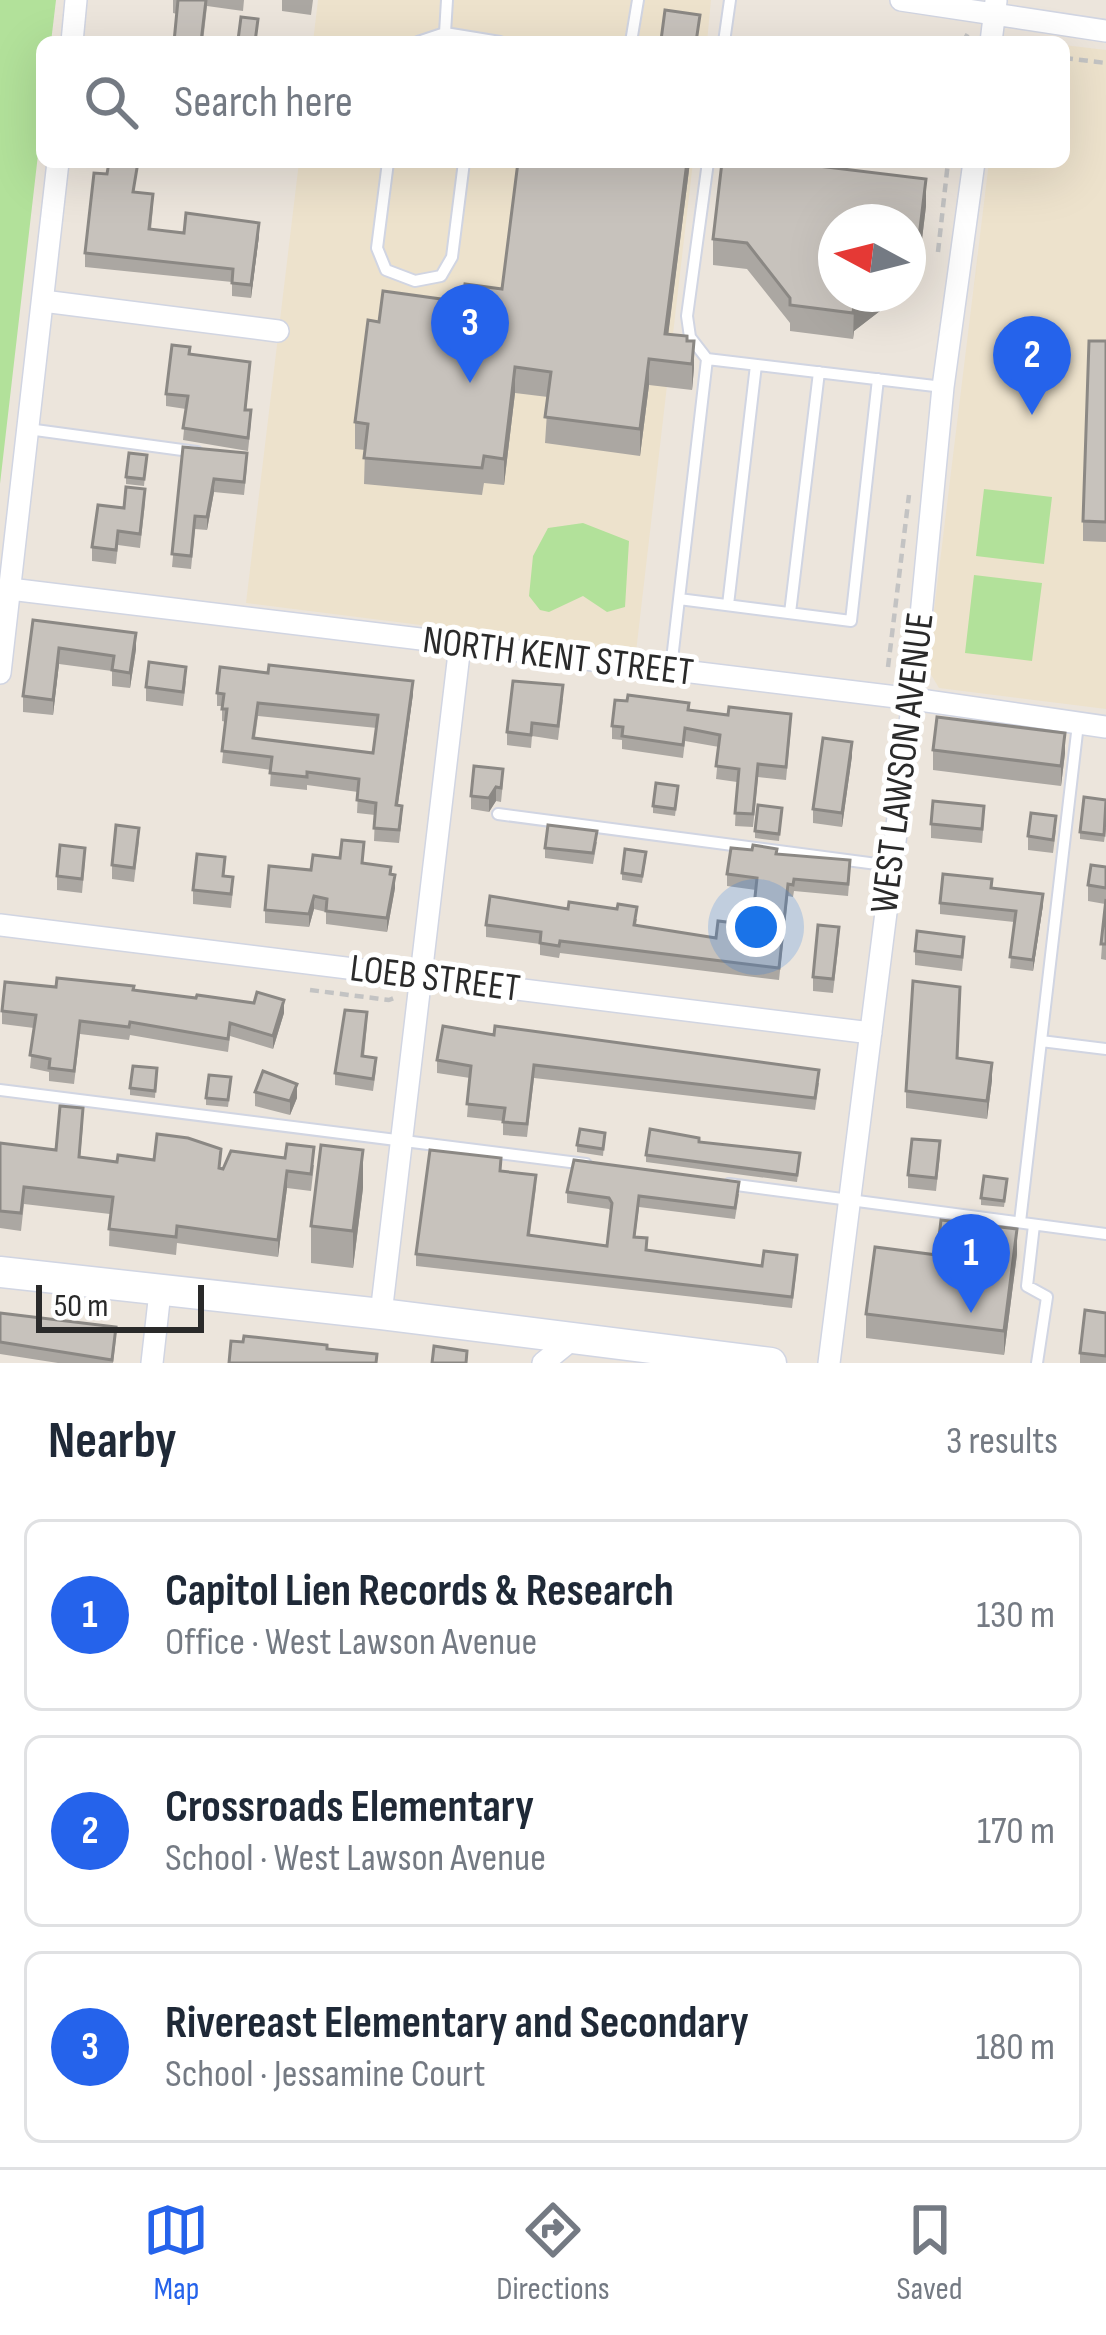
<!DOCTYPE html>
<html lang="en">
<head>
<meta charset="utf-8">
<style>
  :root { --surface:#fff; --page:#f2f2f3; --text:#1f2937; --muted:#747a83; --line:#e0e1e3; --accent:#2563eb }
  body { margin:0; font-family:"Sofia Sans Condensed",sans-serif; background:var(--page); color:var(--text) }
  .compass { position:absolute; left:818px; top:204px; width:108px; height:108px; border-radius:50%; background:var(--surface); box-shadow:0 12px 48px #0002; rotate:277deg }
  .scale { position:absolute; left:36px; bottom:30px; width:168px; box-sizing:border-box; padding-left:12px; border:6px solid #2a2a2a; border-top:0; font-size:33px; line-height:42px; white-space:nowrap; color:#2a2a2a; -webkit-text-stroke:9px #fff; paint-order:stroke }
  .you { position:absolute; left:756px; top:927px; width:42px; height:42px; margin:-30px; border:9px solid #fff; border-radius:50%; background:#1a73e8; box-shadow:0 0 0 18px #1a73e833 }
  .badge { display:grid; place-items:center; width:78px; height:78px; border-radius:50%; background:var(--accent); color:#fff; font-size:39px; font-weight:700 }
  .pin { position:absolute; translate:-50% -99px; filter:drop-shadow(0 3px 6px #0008) }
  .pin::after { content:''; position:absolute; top:63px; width:42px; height:36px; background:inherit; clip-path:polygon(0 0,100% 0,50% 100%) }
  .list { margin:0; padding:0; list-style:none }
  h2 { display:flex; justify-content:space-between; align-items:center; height:156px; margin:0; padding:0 48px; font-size:51px }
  h2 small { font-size:39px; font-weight:400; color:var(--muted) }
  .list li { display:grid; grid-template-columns:78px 1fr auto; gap:36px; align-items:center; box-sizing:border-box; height:192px; margin:0 24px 24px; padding:0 24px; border:3px solid var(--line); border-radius:18px }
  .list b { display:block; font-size:45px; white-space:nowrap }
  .list p { margin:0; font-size:39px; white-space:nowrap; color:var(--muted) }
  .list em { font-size:39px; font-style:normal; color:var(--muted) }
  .icon { flex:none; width:66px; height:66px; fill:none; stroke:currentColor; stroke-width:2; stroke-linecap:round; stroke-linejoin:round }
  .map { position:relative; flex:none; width:1106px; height:1363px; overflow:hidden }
  .search { position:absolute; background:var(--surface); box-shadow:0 12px 48px #0002; left:36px; right:36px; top:36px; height:132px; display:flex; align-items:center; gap:30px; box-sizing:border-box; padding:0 42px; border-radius:18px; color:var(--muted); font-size:45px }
  .sheet { height:804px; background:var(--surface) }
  nav { display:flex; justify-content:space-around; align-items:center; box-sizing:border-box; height:168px; border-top:3px solid var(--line); background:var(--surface); font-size:33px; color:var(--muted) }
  nav a { display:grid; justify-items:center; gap:6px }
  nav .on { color:var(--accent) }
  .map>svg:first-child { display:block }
</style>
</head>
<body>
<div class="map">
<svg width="1106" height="1363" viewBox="0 0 1106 1363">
  <rect width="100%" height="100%" fill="#ece5dc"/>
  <!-- education -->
  <path fill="#ede2cc" d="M 318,0 L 711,0 L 707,42 L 313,42 Z
    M 1064,45 L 1106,50 L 1106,709 L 939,688 L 927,668 L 989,162 L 1064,162 Z
    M 299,162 L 693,162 L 636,652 L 246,603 Z"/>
  <!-- green -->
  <path fill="#b2e19a" d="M 0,0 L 56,0 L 51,42 L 42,42 L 42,120 L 0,484 Z
    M 984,489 L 1052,497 L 1044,564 L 976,556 Z
    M 583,523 L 629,541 L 625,607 L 607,612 L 583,596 L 549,612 L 540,610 L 529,596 L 533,556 L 548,528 Z
    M 974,575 L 1042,583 L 1032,661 L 965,653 Z"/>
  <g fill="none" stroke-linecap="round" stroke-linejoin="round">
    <!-- lane casing -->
    <g stroke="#d1d5e2" stroke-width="14">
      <path id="lane" d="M 447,0 L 445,33 L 500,42
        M 418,42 L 445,33
        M 631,42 L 638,0
        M 724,42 L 730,0
        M 388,162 L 377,248 L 386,270 L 415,281 L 441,276 L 452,257 L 464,162
        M 708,162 L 687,316 L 690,337 L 707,359 L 943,387
        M 707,359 L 679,599 L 851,621 L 878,379
        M 28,429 L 197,452
        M 728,605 L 756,365
        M 790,613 L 819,372
        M 671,668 L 679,599
        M 1078,724 L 1041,1041 L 1106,1049
        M 498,814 L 892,866
        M 0,1090 L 586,1164
        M 729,1184 L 1106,1234
        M 1020,1222 L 1041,1041
        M 1034,1225 L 1027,1286 L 1047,1297 L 1037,1363"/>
    </g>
    <!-- street casing -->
    <g stroke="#d1d5e2" stroke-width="24">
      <path id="street" d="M 901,0 L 1106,31
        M 72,42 L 76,0
        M 991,42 L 996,1
        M 43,301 L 278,331
        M 10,589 L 913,699 L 1106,727
        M 0,673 L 58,162
        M 0,925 L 871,1033
        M 381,1314 L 460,645
        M 152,1363 L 160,1292
        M 543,1363 L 575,1337
        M 829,1363 L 913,699 L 943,387 L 974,162"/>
    </g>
    <!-- secondary casing -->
    <g stroke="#d1d5e2" stroke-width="33">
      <path id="secondary" d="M 0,1272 L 381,1314 L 771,1363"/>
    </g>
    <!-- path -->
    <path stroke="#c3c3c3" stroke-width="4.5" stroke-dasharray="9 6" stroke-linecap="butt" d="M 963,42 L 970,30
      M 1064,58 L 1106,63
      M 938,252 L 948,162
      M 888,667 L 909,495
      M 310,990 L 389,1000 L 397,997"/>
    <!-- lane -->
    <use href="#lane" stroke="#fff" stroke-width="10"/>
    <!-- street -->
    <use href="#street" stroke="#fff" stroke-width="21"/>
    <!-- secondary -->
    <use href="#secondary" stroke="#fff" stroke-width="30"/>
  </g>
  <!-- wall -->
  <path fill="#aba7a2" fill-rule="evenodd" d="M 173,0 L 244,0 L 243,11 L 207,6 L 203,42 L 174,42 L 177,14 L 173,13 Z
    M 282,0 L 313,0 L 311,15 L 282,11 Z
    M 518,162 L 690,162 L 668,334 L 687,341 L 694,368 L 692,390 L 649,385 L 640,456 L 545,443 L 548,397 L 515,393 L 504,485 L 484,483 L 482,495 L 364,484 L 365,450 L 355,449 L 355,422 L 379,322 L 463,302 L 502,289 Z
    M 107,174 L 135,192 L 153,207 L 151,230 L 184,233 L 259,236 L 251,298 L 232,296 L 232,282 L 85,267 L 85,253 Z
    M 926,206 L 916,289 L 908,290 L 908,222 L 836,294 L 902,294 L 854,331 L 853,339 L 790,331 L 790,323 L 747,269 L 713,265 L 713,239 Z
    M 1106,341 L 1106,542 L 1083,541 L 1083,521 Z
    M 190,354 L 250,374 L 246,410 L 251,423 L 248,451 L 183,440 L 186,409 L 166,406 L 166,394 Z
    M 183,447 L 247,466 L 244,495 L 214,492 L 207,530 L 195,529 L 191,569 L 172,567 Z
    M 147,455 L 144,486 L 126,484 L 126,477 Z
    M 145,503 L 140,548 L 118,545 L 116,564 L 92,561 L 92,547 L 124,508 Z
    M 33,620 L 136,649 L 130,688 L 112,686 L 112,671 L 59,664 L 53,715 L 23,712 L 23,696 Z
    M 186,681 L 183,706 L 146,701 L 146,687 Z
    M 217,693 L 413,694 L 398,805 L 402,818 L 399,843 L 374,841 L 375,815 L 357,813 L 358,792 L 307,785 L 307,790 L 270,786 L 271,770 L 222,763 L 226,722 L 222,721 L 222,706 L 217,706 ZM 258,716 L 377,728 L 373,753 L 255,738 Z
    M 563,699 L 558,740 L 532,736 L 531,748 L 507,745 L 507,732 Z
    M 689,710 L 791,727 L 786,780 L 758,777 L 753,827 L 735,826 L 737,782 L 716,779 L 719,747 L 685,741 L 683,758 L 622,749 L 622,740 L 612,739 L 612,726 Z
    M 933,750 L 1065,753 L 1061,786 L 933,770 Z
    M 852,756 L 842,827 L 813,823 L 813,809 Z
    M 503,782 L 501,802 L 496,801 L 489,812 L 471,809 L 471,796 Z
    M 678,793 L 675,816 L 653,813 L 653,806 Z
    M 782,808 L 779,841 L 755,838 L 755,831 Z
    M 984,820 L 982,843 L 931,838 L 931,824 Z
    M 1106,828 L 1104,842 L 1080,839 L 1080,832 Z
    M 1056,830 L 1053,853 L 1028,850 L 1028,836 Z
    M 139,841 L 134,882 L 112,879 L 112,865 Z
    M 597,842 L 593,864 L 545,858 L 545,848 Z
    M 776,854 L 850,872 L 848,896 L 794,891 L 793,897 L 788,896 L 779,980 L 560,953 L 559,958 L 540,955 L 540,944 L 486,937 L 486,925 L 568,909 L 637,919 L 636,925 L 716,938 L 752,925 L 756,890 L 727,886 L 727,874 Z
    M 646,859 L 642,883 L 622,880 L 622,873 Z
    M 85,861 L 82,893 L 57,890 L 57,876 Z
    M 363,863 L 391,875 L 395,888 L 387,932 L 326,924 L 326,912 L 314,909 L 309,927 L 265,923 L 265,910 L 311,870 Z
    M 1106,867 L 1106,960 L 1101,959 L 1105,904 L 1088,901 L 1088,885 Z
    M 224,876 L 233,890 L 231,908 L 193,904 L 193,890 Z
    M 992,888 L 1043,905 L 1033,971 L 1010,968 L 1014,922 L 940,914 L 940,903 Z
    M 839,941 L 833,993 L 813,991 L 813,977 Z
    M 915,951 L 964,951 L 962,971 L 915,965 Z
    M 56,987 L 133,990 L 284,1013 L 273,1049 L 230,1036 L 228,1052 L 130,1035 L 129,1040 L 80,1034 L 74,1084 L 49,1081 L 49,1072 L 30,1068 L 34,1028 L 2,1024 L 2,1011 Z
    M 367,1024 L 364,1057 L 376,1070 L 373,1091 L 335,1085 L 335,1073 Z
    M 494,1035 L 819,1083 L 815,1110 L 534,1078 L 527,1137 L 503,1135 L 503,1121 L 467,1117 L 470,1078 L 437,1073 L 437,1060 Z
    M 157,1068 L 155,1098 L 130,1095 L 130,1088 Z
    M 992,1080 L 987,1119 L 906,1108 L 906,1091 Z
    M 231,1084 L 228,1107 L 206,1105 L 206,1098 Z
    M 255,1092 L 297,1098 L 290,1115 L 255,1106 Z
    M 83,1125 L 80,1157 L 117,1162 L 221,1169 L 314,1165 L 311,1191 L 287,1188 L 278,1257 L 177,1243 L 176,1255 L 109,1246 L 110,1214 L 24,1204 L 21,1231 L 0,1228 L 0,1143 L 56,1150 Z
    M 605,1133 L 603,1156 L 577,1152 L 577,1145 Z
    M 646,1155 L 800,1160 L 797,1182 L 646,1162 Z
    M 940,1155 L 936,1191 L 908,1188 L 908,1175 Z
    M 501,1172 L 536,1187 L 530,1235 L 607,1246 L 611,1212 L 609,1209 L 567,1203 L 567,1192 L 739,1194 L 735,1219 L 639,1207 L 635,1237 L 647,1250 L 762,1266 L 797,1266 L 792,1308 L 416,1266 L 416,1254 Z
    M 1007,1185 L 1004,1207 L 981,1205 L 981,1198 Z
    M 363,1188 L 353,1268 L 311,1263 L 311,1226 Z
    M 1017,1254 L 1004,1355 L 866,1338 L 866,1314 L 937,1255 Z
    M 0,1313 L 116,1338 L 113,1363 L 58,1363 L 0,1354 Z
    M 1106,1313 L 1106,1363 L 1080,1363 L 1080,1353 Z"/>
  <!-- shaded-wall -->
  <path fill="#8b8884" d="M 687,162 L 690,162 L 665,360 L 665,334 Z
    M 926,179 L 926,206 L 916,289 L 916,262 Z
    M 259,223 L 259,236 L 251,298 L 251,285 Z
    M 868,294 L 902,294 L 854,331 L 853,339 L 854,305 Z
    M 694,341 L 694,368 L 692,390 L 692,364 Z
    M 649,359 L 649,385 L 640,456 L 640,429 Z
    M 515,367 L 515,393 L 504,485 L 504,459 Z
    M 214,479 L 214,492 L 207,530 L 207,517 Z
    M 136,633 L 136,649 L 130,688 L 130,673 Z
    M 59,648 L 59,664 L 53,715 L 53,700 Z
    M 413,681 L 413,694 L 396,818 L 396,805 Z
    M 1065,733 L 1065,753 L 1061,786 L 1061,766 Z
    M 852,742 L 852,756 L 842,827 L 842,813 Z
    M 496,787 L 496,801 L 489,812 L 489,798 Z
    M 395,875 L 395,888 L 387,932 L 387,918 Z
    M 1043,894 L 1043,905 L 1033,971 L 1033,960 Z
    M 314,896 L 314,909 L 309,927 L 309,914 Z
    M 284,1000 L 284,1013 L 273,1049 L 273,1036 Z
    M 992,1063 L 992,1080 L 987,1119 L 987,1101 Z
    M 297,1084 L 297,1098 L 290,1115 L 290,1101 Z
    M 363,1150 L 363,1188 L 353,1268 L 353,1231 Z
    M 287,1171 L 287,1188 L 278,1257 L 278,1240 Z
    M 1017,1229 L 1017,1254 L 1004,1355 L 1004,1331 Z"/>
  <!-- building -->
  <path fill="#c7c2bc" stroke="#8b8884" stroke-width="3" fill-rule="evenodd" d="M 178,0 L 206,0 L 201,42 L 174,42 Z
    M 665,10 L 700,15 L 696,42 L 661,40 Z
    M 241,17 L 258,19 L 255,42 L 238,40 Z
    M 109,162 L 138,162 L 133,192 L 153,194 L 149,229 L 184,233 L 186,213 L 259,223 L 251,285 L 232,283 L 233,269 L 85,253 L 94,173 L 107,174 Z
    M 518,162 L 687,162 L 665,334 L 687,336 L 687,341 L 694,341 L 692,364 L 649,359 L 640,429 L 545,417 L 551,372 L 515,367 L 504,459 L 484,456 L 482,468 L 364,458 L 368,424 L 355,422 L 368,320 L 379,322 L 383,291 L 463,302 L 465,284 L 502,289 Z
    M 722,162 L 785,162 L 926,179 L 916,262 L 908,263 L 908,222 L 836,222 L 836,294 L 868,294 L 854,305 L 853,313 L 790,305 L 790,298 L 747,243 L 713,239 Z
    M 1089,341 L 1106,341 L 1106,522 L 1083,521 Z
    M 172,345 L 190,347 L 189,354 L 250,362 L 245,410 L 251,410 L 248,438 L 183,428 L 188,396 L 166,394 Z
    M 183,447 L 247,453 L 244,482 L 214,479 L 207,517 L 195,516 L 191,556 L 172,554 Z
    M 129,453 L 147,455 L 144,479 L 126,477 Z
    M 126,487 L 145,489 L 140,534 L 118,531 L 116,550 L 92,547 L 98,505 L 124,508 Z
    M 33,620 L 136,633 L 130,673 L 112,670 L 114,656 L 59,648 L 53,700 L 23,696 Z
    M 149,662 L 186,667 L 183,692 L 146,687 Z
    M 269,665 L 413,681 L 396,805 L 402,806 L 399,830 L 374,828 L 376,803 L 357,800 L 359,779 L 307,772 L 307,777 L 270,773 L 272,757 L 222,751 L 227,709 L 222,709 L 224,694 L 217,693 L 220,667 L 268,673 ZM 258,703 L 378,715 L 373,753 L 253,738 Z
    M 513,681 L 563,685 L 558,726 L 532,723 L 531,735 L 507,732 Z
    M 628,695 L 689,703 L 688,710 L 728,715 L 729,707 L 791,714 L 786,767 L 758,764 L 753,814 L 735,813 L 739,769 L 716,766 L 720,735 L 685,728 L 683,745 L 622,736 L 623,727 L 612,726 L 615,700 L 627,701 Z
    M 937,717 L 1065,733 L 1061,766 L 933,750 Z
    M 823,738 L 852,742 L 842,813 L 813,809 Z
    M 474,766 L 503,769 L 501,788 L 496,787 L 489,798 L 471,796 Z
    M 656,783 L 678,786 L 675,809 L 653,806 Z
    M 1084,797 L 1106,800 L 1104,835 L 1080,832 Z
    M 933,801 L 984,806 L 982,829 L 931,824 Z
    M 758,805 L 782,808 L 779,834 L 755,831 Z
    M 1031,813 L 1056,816 L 1053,840 L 1028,836 Z
    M 116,825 L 139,828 L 134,868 L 112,865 Z
    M 548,825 L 597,831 L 593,853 L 545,848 Z
    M 342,840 L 364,842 L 362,863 L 391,867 L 390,874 L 395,875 L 387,918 L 326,911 L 327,899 L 314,896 L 309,914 L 265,910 L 269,866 L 311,870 L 313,855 L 340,858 Z
    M 60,845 L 85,848 L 82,879 L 57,876 Z
    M 753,845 L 777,849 L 776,854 L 850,860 L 848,884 L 794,879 L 793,885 L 788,884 L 779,968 L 560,941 L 559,946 L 540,943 L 541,932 L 486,925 L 490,896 L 568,909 L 569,902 L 617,909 L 618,904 L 637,907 L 634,925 L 716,938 L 718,921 L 752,925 L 757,878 L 727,874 L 731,848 L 752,850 Z
    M 625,849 L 646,852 L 642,876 L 622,873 Z
    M 197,854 L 225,857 L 223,876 L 233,877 L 231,894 L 193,890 Z
    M 1091,865 L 1106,867 L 1106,888 L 1088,885 Z
    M 943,874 L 992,879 L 991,888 L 1043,894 L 1033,960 L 1010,957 L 1016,911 L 940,903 Z
    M 1106,899 L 1106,944 L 1101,944 Z
    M 818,925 L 839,927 L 833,979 L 813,977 Z
    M 917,931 L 964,937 L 962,957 L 915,951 Z
    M 57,978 L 134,986 L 133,990 L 196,998 L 197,995 L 254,1003 L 257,992 L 284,1000 L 273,1036 L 230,1023 L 228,1039 L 130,1022 L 129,1027 L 80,1021 L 74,1071 L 49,1068 L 50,1059 L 30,1055 L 36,1015 L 2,1011 L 5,982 L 56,987 Z
    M 913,981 L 960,987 L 957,1058 L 992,1063 L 987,1101 L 906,1091 Z
    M 345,1010 L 367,1012 L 362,1056 L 376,1058 L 373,1079 L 335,1073 Z
    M 443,1026 L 494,1035 L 495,1026 L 819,1070 L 815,1098 L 534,1065 L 527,1124 L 503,1122 L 505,1108 L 467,1104 L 471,1066 L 437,1060 Z
    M 133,1066 L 157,1068 L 155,1091 L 130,1088 Z
    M 263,1071 L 297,1084 L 290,1101 L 255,1092 Z
    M 209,1075 L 231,1077 L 228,1100 L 206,1098 Z
    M 60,1106 L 83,1108 L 79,1157 L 117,1162 L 118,1155 L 154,1160 L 157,1134 L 188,1138 L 221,1149 L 219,1168 L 223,1169 L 231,1151 L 285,1158 L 287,1144 L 314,1147 L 311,1174 L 287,1171 L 278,1240 L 177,1226 L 176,1237 L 109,1229 L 113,1197 L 24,1187 L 21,1213 L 0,1211 L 0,1143 L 56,1150 Z
    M 580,1129 L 605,1133 L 603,1149 L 577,1145 Z
    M 650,1129 L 699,1138 L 699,1142 L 800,1153 L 797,1175 L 646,1155 Z
    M 912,1139 L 940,1141 L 936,1178 L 908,1175 Z
    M 321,1145 L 363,1150 L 353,1231 L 311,1226 Z
    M 430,1150 L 501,1158 L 500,1171 L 536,1175 L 528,1235 L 607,1246 L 612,1203 L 609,1198 L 567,1192 L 574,1160 L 739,1182 L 735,1208 L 639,1196 L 634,1237 L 647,1238 L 646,1250 L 762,1266 L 764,1251 L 797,1255 L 792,1297 L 416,1254 Z
    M 984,1176 L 1007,1179 L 1004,1201 L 981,1198 Z
    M 941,1220 L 1017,1229 L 1004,1331 L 866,1314 L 875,1247 L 937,1255 Z
    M 1085,1310 L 1106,1313 L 1106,1356 L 1080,1353 Z
    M 0,1313 L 116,1327 L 112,1360 L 0,1342 Z
    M 244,1336 L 327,1345 L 327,1349 L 377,1354 L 376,1363 L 229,1363 L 231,1341 L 243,1342 Z
    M 434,1346 L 467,1351 L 466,1363 L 432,1363 Z"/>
  <g text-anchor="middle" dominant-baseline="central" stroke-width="10" stroke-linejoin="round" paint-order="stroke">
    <!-- street labels -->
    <g font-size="39" fill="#2a2a2a" stroke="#fff">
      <text transform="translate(558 657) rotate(7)">NORTH KENT STREET</text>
      <text transform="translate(903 763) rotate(-83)">WEST LAWSON AVENUE</text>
      <text transform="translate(435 979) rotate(7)">LOEB STREET</text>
    </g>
  </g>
</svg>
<svg class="compass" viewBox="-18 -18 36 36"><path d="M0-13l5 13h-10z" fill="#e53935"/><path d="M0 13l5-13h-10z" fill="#747a83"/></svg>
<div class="scale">50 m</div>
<div class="you"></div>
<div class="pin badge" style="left:971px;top:1313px">1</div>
<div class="pin badge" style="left:1032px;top:415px">2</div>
<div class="pin badge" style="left:470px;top:383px">3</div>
<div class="search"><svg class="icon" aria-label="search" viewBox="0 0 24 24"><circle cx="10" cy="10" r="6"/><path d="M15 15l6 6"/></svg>Search here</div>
</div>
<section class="sheet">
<h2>Nearby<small>3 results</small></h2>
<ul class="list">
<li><span class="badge">1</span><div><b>Capitol Lien Records &amp; Research</b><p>Office · West Lawson Avenue</p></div><em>130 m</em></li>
<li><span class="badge">2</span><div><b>Crossroads Elementary</b><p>School · West Lawson Avenue</p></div><em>170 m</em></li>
<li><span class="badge">3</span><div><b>Rivereast Elementary and Secondary</b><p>School · Jessamine Court</p></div><em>180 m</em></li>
</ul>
</section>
<nav>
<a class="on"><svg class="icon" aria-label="map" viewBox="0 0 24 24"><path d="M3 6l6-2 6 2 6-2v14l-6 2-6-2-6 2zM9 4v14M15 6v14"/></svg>Map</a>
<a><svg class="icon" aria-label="directions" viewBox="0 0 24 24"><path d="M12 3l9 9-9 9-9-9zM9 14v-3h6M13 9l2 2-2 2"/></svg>Directions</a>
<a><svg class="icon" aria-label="saved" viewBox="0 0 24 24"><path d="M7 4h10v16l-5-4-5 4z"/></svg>Saved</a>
</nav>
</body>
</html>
